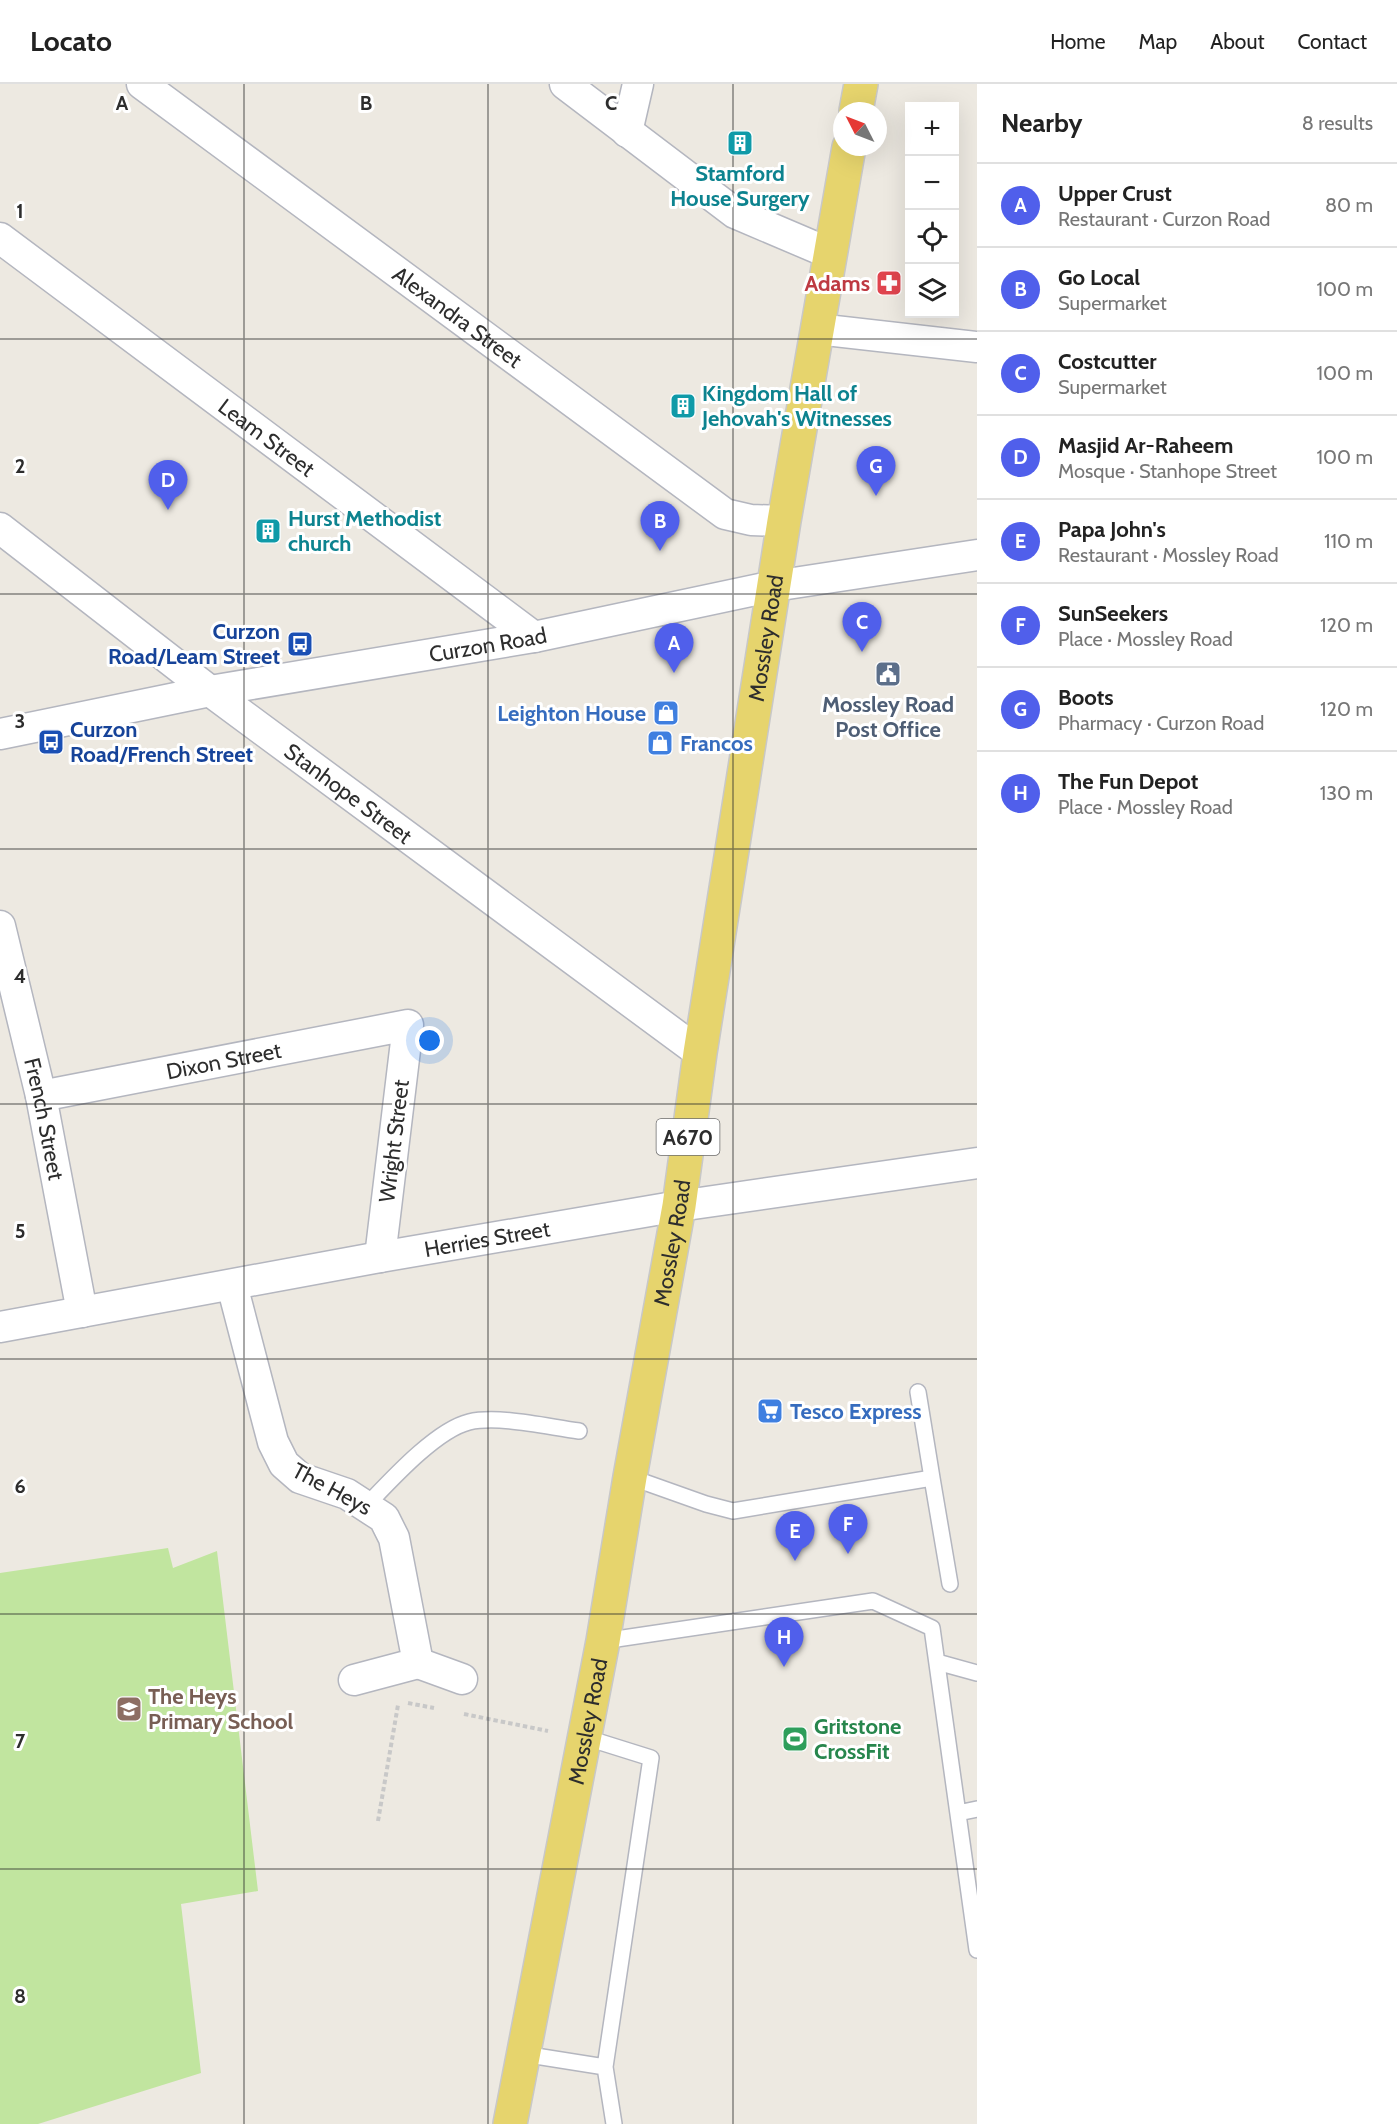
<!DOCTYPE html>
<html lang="en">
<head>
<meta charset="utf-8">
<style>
  :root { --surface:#fff; --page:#f2f2f2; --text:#222; --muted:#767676; --line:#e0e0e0; --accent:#505feb }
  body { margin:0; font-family:Cabin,sans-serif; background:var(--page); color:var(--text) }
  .controls { position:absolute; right:18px; top:18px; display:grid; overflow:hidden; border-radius:0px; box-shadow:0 6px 24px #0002 }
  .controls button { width:54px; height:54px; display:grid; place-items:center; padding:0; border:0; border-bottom:2px solid var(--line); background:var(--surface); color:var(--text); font:30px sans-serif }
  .compass { position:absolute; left:833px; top:18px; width:54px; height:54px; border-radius:50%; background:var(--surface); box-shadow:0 6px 24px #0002; rotate:312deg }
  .you { position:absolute; left:430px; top:957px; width:21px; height:21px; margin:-15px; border:4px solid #fff; border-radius:50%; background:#1a73e8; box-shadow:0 0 0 9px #1a73e833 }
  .badge { display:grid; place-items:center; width:39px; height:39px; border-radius:50%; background:var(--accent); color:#fff; font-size:20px; font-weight:700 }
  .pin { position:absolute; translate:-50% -50px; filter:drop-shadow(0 2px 3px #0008) }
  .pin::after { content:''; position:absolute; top:32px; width:21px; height:18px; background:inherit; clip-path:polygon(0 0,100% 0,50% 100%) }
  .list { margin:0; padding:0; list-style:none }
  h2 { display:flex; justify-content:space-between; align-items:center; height:78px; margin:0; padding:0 24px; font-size:26px }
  h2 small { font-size:20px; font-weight:400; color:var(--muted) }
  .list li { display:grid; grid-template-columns:39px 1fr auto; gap:18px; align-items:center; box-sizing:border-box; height:84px; padding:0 24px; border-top:2px solid var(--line) }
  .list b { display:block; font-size:22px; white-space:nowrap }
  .list p { margin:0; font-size:20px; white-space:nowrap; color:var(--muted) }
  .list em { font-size:20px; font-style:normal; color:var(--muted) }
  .icon { flex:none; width:33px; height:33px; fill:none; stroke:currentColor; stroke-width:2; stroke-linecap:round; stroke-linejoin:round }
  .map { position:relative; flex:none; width:977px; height:2040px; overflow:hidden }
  header { display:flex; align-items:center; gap:36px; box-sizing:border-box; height:84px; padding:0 30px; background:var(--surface); border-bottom:2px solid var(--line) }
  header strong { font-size:28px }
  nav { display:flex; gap:33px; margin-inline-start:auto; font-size:21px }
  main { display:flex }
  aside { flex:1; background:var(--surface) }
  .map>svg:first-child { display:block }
</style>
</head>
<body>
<header>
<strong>Locato</strong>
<nav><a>Home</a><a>Map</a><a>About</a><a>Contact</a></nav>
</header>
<main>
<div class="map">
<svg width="977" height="2040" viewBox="0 0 977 2040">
  <rect width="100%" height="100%" fill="#ede9e1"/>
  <!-- pitch -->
  <path fill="#c1e59f" d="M 168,1464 L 173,1484 L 217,1467 L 258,1807 L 181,1820 L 201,1989 L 38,2040 L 0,2040 L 0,1489 Z"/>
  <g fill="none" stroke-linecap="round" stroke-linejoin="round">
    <!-- lane casing -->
    <g stroke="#b4b6bf" stroke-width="18">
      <path id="lane" d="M 630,1393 L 706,1420 L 733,1427 L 932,1394 L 918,1308
        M 932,1394 L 950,1500
        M 367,1421 C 390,1397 436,1346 469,1338 C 499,1331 548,1343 579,1347
        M 603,1557 L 873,1517 L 932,1544 L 977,1866
        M 937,1578 L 977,1589
        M 584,1653 L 651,1674 L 605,1983 L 614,2040
        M 958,1729 L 977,1725
        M 523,1970 L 605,1983"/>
    </g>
    <!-- street casing -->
    <g stroke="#b4b6bf" stroke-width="33">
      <g id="street">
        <path id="s1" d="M 142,0 L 725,430 L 751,436 L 784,437"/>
        <path d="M 565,0 L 735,129 L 829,169"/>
        <path d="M 627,48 L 638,0"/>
        <path id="s2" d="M 0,154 L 534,553"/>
        <path d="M 817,245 L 977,263"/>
        <path id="s3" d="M 0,444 L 210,607 L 700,969"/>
        <path id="s4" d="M 0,650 L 210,607 L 534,553 L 774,502 L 977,471"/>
        <path id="s5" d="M 0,842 L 41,1012 L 82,1228"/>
        <path id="s6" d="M 41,1012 L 408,941 L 380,1173"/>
        <path d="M 232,1201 L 273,1358 L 284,1380 L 300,1394 L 347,1410 L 384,1434 L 394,1454 L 418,1579 L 354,1596"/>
        <path id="s7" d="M 0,1243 L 380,1173 L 679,1122 L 977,1079"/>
        <path d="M 418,1579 L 462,1595"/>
      </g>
    </g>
    <!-- primary casing -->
    <g stroke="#c8c8c8" stroke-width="36">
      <g id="primary">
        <path d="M 856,27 L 861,0"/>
        <path id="s8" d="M 510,2040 L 603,1557 L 630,1393 L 679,1122 L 700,969 L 784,437 L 849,63"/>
      </g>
    </g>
    <!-- path -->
    <path stroke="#c8c8c8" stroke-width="4" stroke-dasharray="4.5 3" stroke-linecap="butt" d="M 408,1619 L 434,1624
      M 464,1630 L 548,1647
      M 378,1737 L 398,1621"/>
    <!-- lane -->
    <use href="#lane" stroke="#fff" stroke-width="15"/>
    <!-- street -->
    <use href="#street" stroke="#fff" stroke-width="30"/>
    <!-- primary -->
    <use href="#primary" stroke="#e6d46d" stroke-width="33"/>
  </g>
  <!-- grid -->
  <path fill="none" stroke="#2d2d2d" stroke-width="1.5" stroke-opacity="0.55" d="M 244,0 L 244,2040M 488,0 L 488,2040M 733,0 L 733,2040M 0,255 L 977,255M 0,510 L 977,510M 0,765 L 977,765M 0,1020 L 977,1020M 0,1275 L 977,1275M 0,1530 L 977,1530M 0,1785 L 977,1785"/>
  <!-- icons -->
  <defs>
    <g id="building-square" transform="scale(1.35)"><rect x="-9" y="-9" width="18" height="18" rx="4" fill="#0f9aa8" stroke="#fff"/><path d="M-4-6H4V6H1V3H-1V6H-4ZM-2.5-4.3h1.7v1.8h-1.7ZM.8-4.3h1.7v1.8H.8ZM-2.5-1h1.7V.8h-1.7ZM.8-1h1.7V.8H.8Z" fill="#fff"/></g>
    <g id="pharmacy-square" transform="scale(1.35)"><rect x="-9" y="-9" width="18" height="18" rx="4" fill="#e0444e" stroke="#fff"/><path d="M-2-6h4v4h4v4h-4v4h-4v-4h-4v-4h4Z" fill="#fff"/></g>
    <g id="bus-square" transform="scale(1.35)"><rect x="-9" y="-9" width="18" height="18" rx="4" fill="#1a4fb4" stroke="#fff"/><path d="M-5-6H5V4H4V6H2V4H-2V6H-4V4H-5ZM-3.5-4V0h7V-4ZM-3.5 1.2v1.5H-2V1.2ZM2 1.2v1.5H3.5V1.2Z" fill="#fff"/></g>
    <g id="civic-square" transform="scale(1.35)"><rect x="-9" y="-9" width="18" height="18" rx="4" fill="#5c6f8a" stroke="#fff"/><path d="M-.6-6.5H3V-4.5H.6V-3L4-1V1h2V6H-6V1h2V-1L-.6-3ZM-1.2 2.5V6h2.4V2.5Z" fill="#fff"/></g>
    <g id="shop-square" transform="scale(1.35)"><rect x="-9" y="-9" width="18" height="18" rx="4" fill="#3f7fe0" stroke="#fff"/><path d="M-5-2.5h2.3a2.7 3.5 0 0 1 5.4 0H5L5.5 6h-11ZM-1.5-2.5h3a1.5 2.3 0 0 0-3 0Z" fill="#fff"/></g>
    <g id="supermarket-square" transform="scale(1.35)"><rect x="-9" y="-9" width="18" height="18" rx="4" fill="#3f7fe0" stroke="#fff"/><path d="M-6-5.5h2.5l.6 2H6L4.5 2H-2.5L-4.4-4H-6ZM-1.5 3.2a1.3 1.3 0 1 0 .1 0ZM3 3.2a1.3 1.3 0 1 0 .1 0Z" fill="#fff"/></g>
    <g id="school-square" transform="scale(1.35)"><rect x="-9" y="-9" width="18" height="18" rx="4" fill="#8d6e63" stroke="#fff"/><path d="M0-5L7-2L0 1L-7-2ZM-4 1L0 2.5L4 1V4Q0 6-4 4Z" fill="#fff"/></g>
    <g id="stadium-square" transform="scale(1.35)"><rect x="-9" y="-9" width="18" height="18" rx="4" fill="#2e9e5b" stroke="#fff"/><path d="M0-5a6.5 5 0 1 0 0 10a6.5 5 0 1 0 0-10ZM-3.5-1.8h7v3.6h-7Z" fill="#fff"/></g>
  </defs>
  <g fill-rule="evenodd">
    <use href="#building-square" x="740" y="59"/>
    <use href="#pharmacy-square" x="889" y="199"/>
    <use href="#building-square" x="683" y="322"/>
    <use href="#building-square" x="268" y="447"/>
    <use href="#bus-square" x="300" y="560"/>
    <use href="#civic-square" x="888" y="590"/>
    <use href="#shop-square" x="666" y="629"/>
    <use href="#bus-square" x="51" y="658"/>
    <use href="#shop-square" x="660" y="659"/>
    <use href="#supermarket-square" x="770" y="1327"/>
    <use href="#school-square" x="129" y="1625"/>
    <use href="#stadium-square" x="795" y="1655"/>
  </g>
  <g text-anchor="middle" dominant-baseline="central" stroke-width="6" stroke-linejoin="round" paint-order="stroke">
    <!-- shield labels -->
    <rect fill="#fff" stroke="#6c6c6c" stroke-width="1.5" x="656.5" y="1035" width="63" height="36" rx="4.5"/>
    <g font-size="21" font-weight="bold" fill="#2d2d2d">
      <text x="688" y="1053">A670</text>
    </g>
    <!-- culture labels -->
    <g font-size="22" font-weight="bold" fill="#0d838f" stroke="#fff" text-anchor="start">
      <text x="740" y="89" text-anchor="middle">Stamford<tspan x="740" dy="25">House Surgery</tspan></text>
      <text x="702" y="309">Kingdom Hall of<tspan x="702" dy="25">Jehovah's Witnesses</tspan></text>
      <text x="288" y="434">Hurst Methodist<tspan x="288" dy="25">church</tspan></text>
    </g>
    <!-- health labels -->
    <g font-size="22" font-weight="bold" fill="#be3a42" stroke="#fff" text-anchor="end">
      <text x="870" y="199">Adams</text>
    </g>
    <!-- street labels -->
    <g font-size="22" fill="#2d2d2d" stroke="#fff">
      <text stroke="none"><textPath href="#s1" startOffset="392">Alexandra Street</textPath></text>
      <text stroke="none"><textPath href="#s2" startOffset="333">Leam Street</textPath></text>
      <text stroke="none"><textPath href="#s8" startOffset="1508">Mossley Road</textPath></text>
      <text stroke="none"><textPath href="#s4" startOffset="496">Curzon Road</textPath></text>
      <text stroke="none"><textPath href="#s3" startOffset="438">Stanhope Street</textPath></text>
      <text stroke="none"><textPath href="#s6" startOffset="186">Dixon Street</textPath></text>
      <text stroke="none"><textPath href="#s5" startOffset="198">French Street</textPath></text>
      <text transform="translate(394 1057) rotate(-83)">Wright Street</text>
      <text stroke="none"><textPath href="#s7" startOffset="495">Herries Street</textPath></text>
      <text stroke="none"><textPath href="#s8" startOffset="896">Mossley Road</textPath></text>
      <text transform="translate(332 1405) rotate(28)">The Heys</text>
      <text stroke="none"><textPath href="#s8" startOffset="410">Mossley Road</textPath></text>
    </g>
    <!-- transit labels -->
    <g font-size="22" font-weight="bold" fill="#164399" stroke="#fff" text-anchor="end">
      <text x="280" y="547">Curzon<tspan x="280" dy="25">Road/Leam Street</tspan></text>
      <text x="70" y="645" text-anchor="start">Curzon<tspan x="70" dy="25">Road/French Street</tspan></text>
    </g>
    <!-- service labels -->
    <g font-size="22" font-weight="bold" fill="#4e5e75" stroke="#fff">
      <text x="888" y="620">Mossley Road<tspan x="888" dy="25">Post Office</tspan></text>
    </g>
    <!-- shop labels -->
    <g font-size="22" font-weight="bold" fill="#366cbe" stroke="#fff" text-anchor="start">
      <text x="646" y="629" text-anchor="end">Leighton House</text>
      <text x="680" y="659">Francos</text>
      <text x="790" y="1327">Tesco Express</text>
    </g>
    <!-- education labels -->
    <g font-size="22" font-weight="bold" fill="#785e54" stroke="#fff" text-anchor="start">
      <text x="148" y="1612">The Heys<tspan x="148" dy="25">Primary School</tspan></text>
    </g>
    <!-- leisure labels -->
    <g font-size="22" font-weight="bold" fill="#27864d" stroke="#fff" text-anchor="start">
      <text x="814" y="1642">Gritstone<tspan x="814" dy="25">CrossFit</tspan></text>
    </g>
  </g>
  <g font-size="20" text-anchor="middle" font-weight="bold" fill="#2d2d2d" stroke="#fff" stroke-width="6" stroke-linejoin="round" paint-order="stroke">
    <text x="122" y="26">A</text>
    <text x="366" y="26">B</text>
    <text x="611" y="26">C</text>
    <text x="20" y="134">1</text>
    <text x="20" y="389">2</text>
    <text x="20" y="644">3</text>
    <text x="20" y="899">4</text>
    <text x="20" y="1154">5</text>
    <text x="20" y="1409">6</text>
    <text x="20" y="1664">7</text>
    <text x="20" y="1919">8</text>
  </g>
</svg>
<div class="controls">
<button>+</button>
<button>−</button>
<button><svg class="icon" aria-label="locate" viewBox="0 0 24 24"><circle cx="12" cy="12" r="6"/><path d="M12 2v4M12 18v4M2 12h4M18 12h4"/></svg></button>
<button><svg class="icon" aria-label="layers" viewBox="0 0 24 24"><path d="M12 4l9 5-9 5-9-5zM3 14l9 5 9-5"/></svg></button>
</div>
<svg class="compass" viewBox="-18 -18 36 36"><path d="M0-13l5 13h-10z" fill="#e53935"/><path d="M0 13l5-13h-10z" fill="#767676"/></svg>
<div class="you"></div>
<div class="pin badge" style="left:674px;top:589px">A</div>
<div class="pin badge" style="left:660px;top:467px">B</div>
<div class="pin badge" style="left:862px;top:568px">C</div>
<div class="pin badge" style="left:168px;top:426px">D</div>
<div class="pin badge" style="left:795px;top:1477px">E</div>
<div class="pin badge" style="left:848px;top:1470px">F</div>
<div class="pin badge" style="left:876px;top:412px">G</div>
<div class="pin badge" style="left:784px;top:1583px">H</div>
</div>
<aside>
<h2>Nearby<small>8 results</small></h2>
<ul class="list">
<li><span class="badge">A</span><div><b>Upper Crust</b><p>Restaurant · Curzon Road</p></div><em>80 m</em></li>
<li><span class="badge">B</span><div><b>Go Local</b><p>Supermarket</p></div><em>100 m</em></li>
<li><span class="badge">C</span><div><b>Costcutter</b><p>Supermarket</p></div><em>100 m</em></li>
<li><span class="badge">D</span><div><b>Masjid Ar-Raheem</b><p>Mosque · Stanhope Street</p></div><em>100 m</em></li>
<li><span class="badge">E</span><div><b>Papa John's</b><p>Restaurant · Mossley Road</p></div><em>110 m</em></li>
<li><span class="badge">F</span><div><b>SunSeekers</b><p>Place · Mossley Road</p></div><em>120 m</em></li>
<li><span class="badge">G</span><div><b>Boots</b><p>Pharmacy · Curzon Road</p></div><em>120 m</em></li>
<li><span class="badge">H</span><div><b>The Fun Depot</b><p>Place · Mossley Road</p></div><em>130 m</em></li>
</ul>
</aside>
</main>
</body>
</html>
